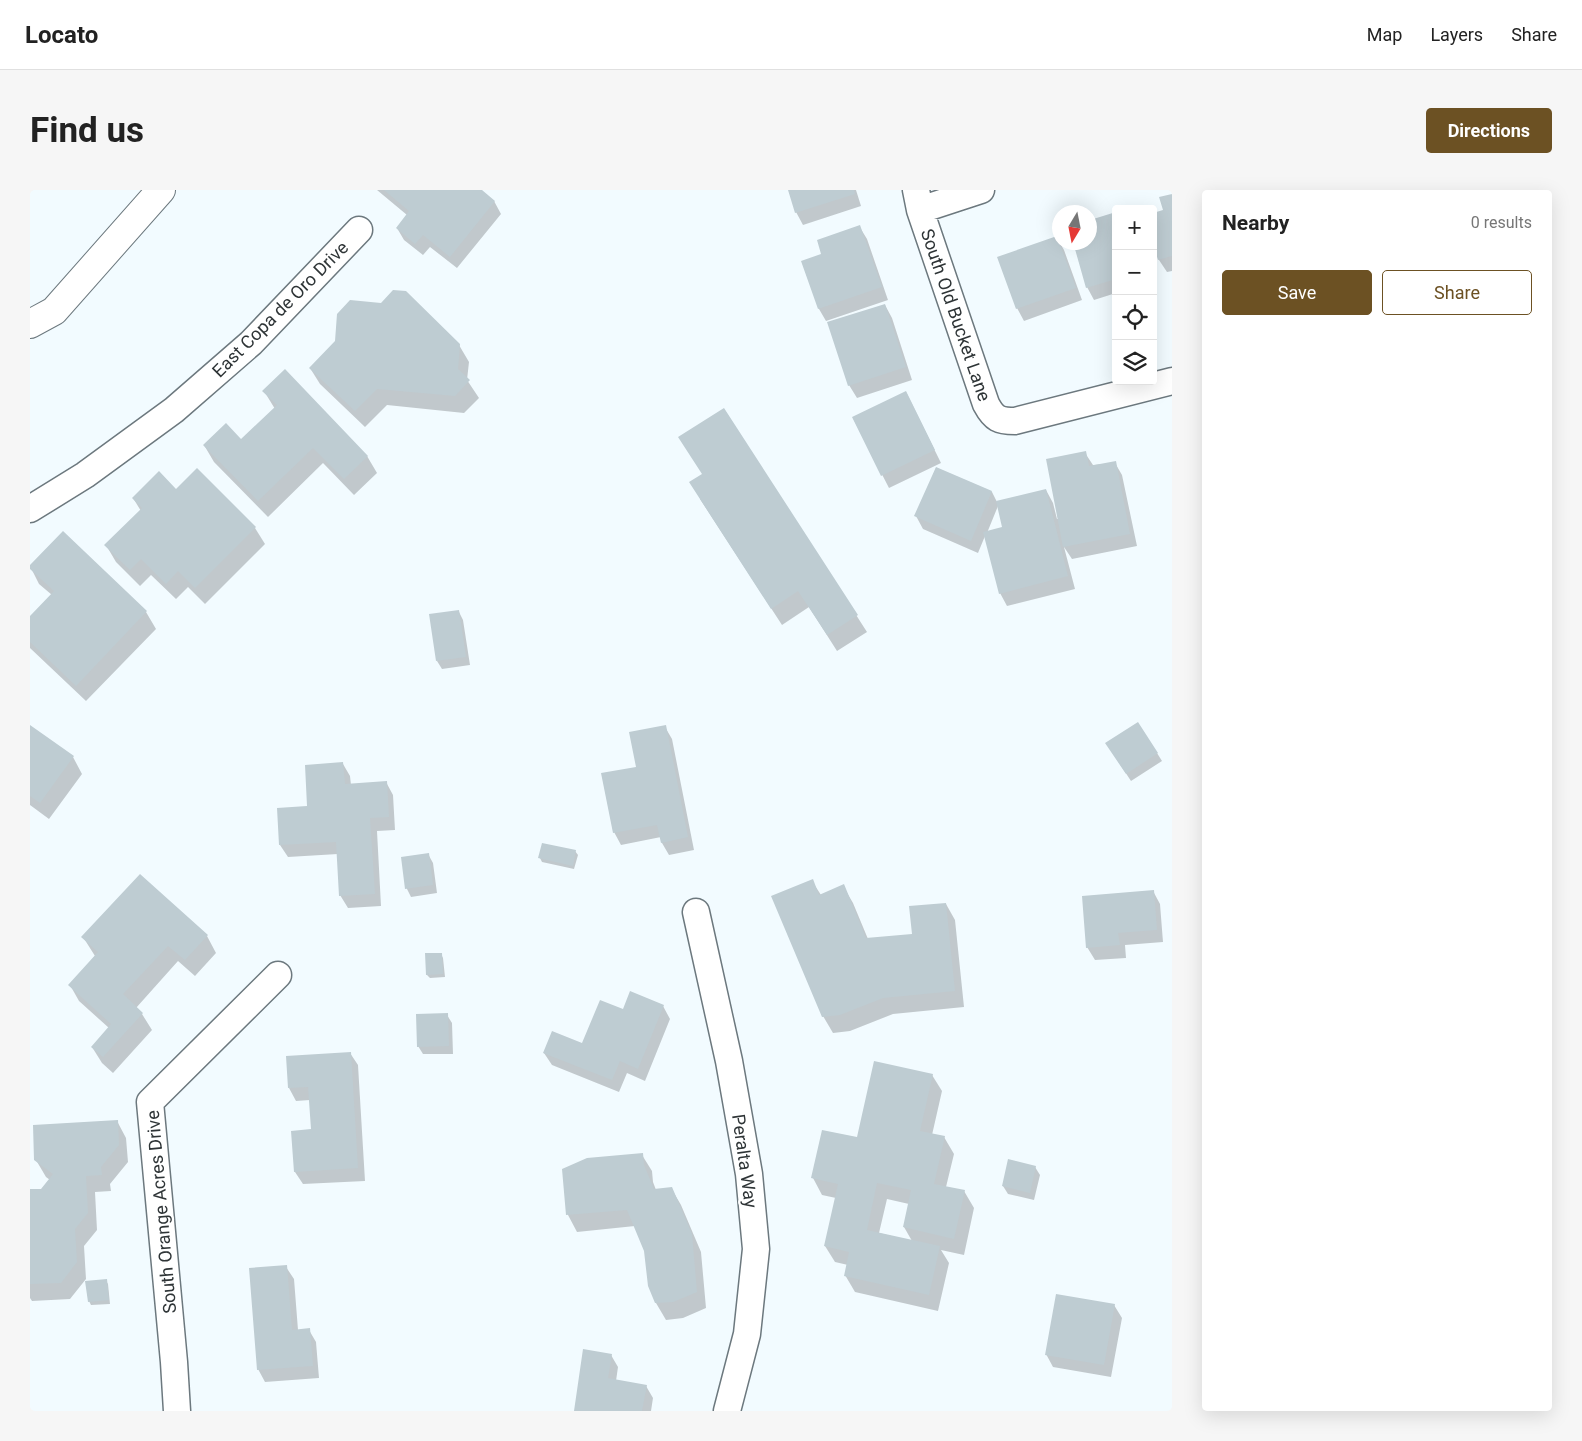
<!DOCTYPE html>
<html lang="en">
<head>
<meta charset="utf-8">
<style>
  :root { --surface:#fff; --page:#f6f6f6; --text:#222; --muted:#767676; --line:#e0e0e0; --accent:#6c5123 }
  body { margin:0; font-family:Roboto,sans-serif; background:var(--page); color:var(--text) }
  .controls { position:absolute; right:15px; top:15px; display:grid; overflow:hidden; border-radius:5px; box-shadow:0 5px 20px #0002 }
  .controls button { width:45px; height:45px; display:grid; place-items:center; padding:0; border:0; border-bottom:1px solid var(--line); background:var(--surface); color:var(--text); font:25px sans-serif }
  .compass { position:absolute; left:1022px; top:15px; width:45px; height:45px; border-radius:50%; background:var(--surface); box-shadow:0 5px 20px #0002; rotate:190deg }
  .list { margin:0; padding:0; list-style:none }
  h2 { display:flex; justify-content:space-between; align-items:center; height:65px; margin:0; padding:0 20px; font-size:21px }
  h2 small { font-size:16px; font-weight:400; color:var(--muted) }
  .actions { display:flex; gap:10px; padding:15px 20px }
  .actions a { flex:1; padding:11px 0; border:1px solid var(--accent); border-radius:5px; text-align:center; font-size:18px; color:var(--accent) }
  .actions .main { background:var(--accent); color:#fff }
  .icon { flex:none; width:28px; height:28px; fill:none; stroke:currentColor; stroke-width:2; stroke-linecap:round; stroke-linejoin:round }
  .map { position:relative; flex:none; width:1142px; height:1221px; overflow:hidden; border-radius:5px }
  header { display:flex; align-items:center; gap:30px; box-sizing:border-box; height:70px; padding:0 25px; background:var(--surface); border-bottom:1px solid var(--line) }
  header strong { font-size:24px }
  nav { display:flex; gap:28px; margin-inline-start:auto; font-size:18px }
  .intro { display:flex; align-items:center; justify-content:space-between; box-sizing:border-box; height:120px; padding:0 30px }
  h1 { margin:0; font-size:35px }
  .button { padding:12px 22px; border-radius:5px; background:var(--accent); color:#fff; font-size:18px; font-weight:700 }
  main { display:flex; gap:30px; padding:0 30px }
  aside { flex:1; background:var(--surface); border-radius:5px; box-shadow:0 5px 20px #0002 }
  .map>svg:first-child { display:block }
</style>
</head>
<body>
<header>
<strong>Locato</strong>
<nav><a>Map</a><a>Layers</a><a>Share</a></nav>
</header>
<div class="intro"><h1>Find us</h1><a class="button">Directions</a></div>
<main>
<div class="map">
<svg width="1142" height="1221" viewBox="0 0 1142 1221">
  <rect width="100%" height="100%" fill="#f2fbff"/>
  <!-- shadow -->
  <path fill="#0003" fill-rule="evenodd" d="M 347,0 L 450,0 L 464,11 L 471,24 L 427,78 L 400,57 L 393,65 L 374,50 L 367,38 L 377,25 Z
    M 759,0 L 826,0 L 831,16 L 773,35 L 766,22 Z
    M 1142,5 L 1142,81 L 1137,82 L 1129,70 L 1123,49 Z
    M 1086,24 L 1086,103 L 1064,110 L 1057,97 L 1060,31 Z
    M 829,36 L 837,49 L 858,110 L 796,131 L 789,119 L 772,72 L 793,65 Z
    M 1027,48 L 1034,60 L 1052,110 L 994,131 L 987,118 Z
    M 855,115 L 862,128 L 882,190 L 827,208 L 819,195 Z
    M 429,155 L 439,172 L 437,190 L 449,208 L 434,223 L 357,215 L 335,237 L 290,194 L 280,178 Z
    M 234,201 L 337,266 L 347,283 L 324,305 L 293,273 L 238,327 L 184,272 L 174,255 L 211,251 L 245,219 Z
    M 876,202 L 911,273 L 859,298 L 823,228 Z
    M 694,219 L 837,442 L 807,461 L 779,417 L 752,435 L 670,309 L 673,285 Z
    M 1055,263 L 1063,275 L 1085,273 L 1092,285 L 1107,356 L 1042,369 L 1034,357 L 1045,399 L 977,416 L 970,403 L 955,346 L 948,363 L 893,339 L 886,326 L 906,278 L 962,302 L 967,312 L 1016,300 L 1023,313 L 1027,329 L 1029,329 ZM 968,316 L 974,338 L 957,343 Z
    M 146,301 L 225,338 L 235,354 L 175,414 L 158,397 L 146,409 L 121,385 L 110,396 L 86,372 L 76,355 L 111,321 L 103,308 Z
    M 33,342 L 116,422 L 126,439 L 56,511 L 0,458 L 0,428 L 22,405 L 9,394 L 0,376 Z
    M 429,422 L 433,430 L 440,475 L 412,479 L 407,471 Z
    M 0,536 L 43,567 L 52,584 L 19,629 L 0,615 Z
    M 635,537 L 642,549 L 664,660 L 639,665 L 632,653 L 631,647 L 591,655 L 584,642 L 607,578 Z
    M 1082,562 L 1127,563 L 1132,571 L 1101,591 Z
    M 313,574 L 320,586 L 321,595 L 356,592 L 363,605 L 365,640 L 347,641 L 351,716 L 318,718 L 310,705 L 308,664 L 258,667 L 250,655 Z
    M 545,661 L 548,665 L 544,679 L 512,672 L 510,668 Z
    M 398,664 L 403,673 L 407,703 L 381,707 L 377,699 L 372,668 Z
    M 782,691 L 791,705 L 813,696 L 823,713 L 838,749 L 884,745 L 916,714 L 925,730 L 934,817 L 863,824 L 820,841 L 803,843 L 793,826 Z
    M 1123,701 L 1130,714 L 1133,752 L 1095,755 L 1096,768 L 1065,770 L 1057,757 Z
    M 177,746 L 186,763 L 165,786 L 148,771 L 106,818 L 112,824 L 122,840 L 83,883 L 72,873 L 62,857 L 79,838 L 49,811 L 40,795 L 65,766 L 53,747 Z
    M 411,764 L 413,768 L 415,787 L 400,788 L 397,785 Z
    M 633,816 L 640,829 L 615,891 L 597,883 L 589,902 L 522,875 L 514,863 L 552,855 L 593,820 Z
    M 417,825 L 422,833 L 423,864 L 393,864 L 388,856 Z
    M 320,863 L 328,875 L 335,991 L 273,994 L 265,982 L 282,941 L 280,910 L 266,911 L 259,898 Z
    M 902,885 L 912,901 L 902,945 L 914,947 L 924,964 L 916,997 L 934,1001 L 944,1018 L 934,1065 L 911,1060 L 919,1073 L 908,1121 L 825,1102 L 815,1085 L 818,1075 L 805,1072 L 795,1056 L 806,1008 L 792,1005 L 783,988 ZM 857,1009 L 879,1014 L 874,1037 L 882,1051 L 849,1043 Z
    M 87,931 L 96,948 L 98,972 L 80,994 L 81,1001 L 65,1002 L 67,1040 L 54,1056 L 56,1089 L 40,1109 L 2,1111 L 0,1108 L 0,1000 L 12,1000 L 20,990 L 16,987 L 6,970 Z
    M 612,965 L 622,981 L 623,992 L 626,1000 L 641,998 L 651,1015 L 671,1062 L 676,1118 L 653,1128 L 636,1130 L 626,1113 L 616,1060 L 605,1036 L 547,1042 L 538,1025 L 533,980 Z
    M 1005,977 L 1010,985 L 1004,1010 L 978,1004 L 973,996 Z
    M 256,1077 L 264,1089 L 268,1140 L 279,1140 L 286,1152 L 289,1188 L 235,1192 L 228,1179 Z
    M 76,1091 L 78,1094 L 80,1114 L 61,1115 L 59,1111 Z
    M 1084,1115 L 1092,1128 L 1081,1187 L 1023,1177 L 1016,1164 Z
    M 581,1165 L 588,1177 L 586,1191 L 616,1196 L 623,1208 L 621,1221 L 545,1221 Z"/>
  <!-- building -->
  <path fill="#beccd2" d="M 354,0 L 452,0 L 465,11 L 420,67 L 393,45 L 385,54 L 366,38 L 379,21 Z
    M 758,0 L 824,0 L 825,4 L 765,23 Z
    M 1142,4 L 1142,66 L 1128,70 L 1123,54 L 1123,23 L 1133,20 L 1129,7 Z
    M 1086,22 L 1086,89 L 1056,98 L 1043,52 L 1060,52 L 1060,30 Z
    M 830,35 L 852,97 L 788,119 L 771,71 L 791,64 L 787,50 Z
    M 1027,46 L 1046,98 L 986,119 L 967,67 Z
    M 363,100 L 376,101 L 430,154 L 428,179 L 440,190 L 425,206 L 347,199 L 325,221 L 279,178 L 305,151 L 307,124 L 320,110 L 351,113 Z
    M 855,114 L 876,177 L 818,196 L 797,132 Z
    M 255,179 L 338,266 L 314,289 L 283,258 L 228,311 L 173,255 L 196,233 L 211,249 L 247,215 L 232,201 Z
    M 876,201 L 905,260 L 851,286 L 822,227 Z
    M 694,218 L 828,425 L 797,445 L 768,401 L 741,419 L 659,292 L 672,284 L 648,247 Z
    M 1056,261 L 1059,276 L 1086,271 L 1100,344 L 1033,357 L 1016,269 Z
    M 906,277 L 962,301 L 941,351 L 884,326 Z
    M 167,278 L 226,337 L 165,398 L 148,381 L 136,394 L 111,369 L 100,380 L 74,355 L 112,318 L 102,308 L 129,281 L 146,299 Z
    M 1016,299 L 1038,386 L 969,404 L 953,342 L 972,337 L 966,311 Z
    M 33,341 L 117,421 L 46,496 L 0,452 L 0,426 L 24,401 L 0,379 L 0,375 Z
    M 429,420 L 436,467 L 406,471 L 399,424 Z
    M 1108,532 L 1128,563 L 1096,584 L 1075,553 Z
    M 0,535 L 44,566 L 10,613 L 0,606 Z
    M 636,535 L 658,647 L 631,653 L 627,635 L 583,643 L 571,583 L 606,577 L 599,542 Z
    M 313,572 L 315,594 L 357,591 L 359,627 L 340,628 L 345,704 L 309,706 L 306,652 L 249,655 L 247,618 L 277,616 L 275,575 Z
    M 512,653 L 546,660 L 543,676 L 508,668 Z
    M 399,663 L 403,695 L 375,699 L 371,667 Z
    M 110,684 L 178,745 L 155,770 L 138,756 L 93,804 L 113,823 L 73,867 L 61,857 L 81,834 L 38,795 L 68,762 L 51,747 Z
    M 783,689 L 789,705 L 814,694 L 836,748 L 882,744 L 879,716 L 916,713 L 925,801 L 853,808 L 810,825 L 792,827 L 741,706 Z
    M 1124,700 L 1127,740 L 1088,743 L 1090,755 L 1056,758 L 1052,706 Z
    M 395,763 L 412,763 L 413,784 L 396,785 Z
    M 600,801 L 634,815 L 608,879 L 590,871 L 582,890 L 513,863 L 522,841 L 552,853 L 570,810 L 593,819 Z
    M 418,823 L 419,856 L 387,857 L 386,824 Z
    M 321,862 L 328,978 L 264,982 L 261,941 L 281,939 L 278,897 L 258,898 L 256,866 Z
    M 844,871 L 903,884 L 890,941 L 915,946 L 904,994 L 935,1000 L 924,1049 L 873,1037 L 881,1000 L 847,993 L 837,1040 L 910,1056 L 899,1105 L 814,1086 L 819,1062 L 794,1056 L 808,994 L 781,988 L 792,940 L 827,947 Z
    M 88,930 L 89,955 L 71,977 L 72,985 L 56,986 L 58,1023 L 45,1039 L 47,1072 L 31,1093 L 0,1094 L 0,999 L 11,999 L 23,984 L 4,970 L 3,935 Z
    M 613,963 L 614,975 L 624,999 L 642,997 L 662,1044 L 667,1102 L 643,1112 L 625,1113 L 618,1096 L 614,1061 L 597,1020 L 536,1025 L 532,979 L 557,968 Z
    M 978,969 L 1006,976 L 1000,1003 L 972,996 Z
    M 257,1075 L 262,1140 L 280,1138 L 283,1176 L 227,1180 L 219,1078 Z
    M 77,1089 L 79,1110 L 58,1112 L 55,1091 Z
    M 1026,1104 L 1085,1114 L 1074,1175 L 1015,1165 Z
    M 553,1159 L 582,1164 L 578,1188 L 617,1195 L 612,1221 L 544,1221 Z"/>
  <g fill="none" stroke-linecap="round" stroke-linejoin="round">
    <!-- minor casing -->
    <g stroke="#6c787e" stroke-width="29">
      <path id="minor" d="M 886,0 L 890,20 L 956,214 C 964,229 969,231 985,231 L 1142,191
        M 890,20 L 951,0
        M 0,319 L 55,285 L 144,220 L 221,153 L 329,40
        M 666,722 L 699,871 L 719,984 L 726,1059 L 717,1144 L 697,1221
        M 147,1221 L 144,1172 L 120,912 L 248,785"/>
    </g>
    <!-- secondary casing -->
    <g stroke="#6c787e" stroke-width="30">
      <path id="secondary" d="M 0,134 L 24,121 L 131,0"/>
    </g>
    <!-- minor -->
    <use href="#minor" stroke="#fff" stroke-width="26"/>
    <!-- secondary -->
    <use href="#secondary" stroke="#fff" stroke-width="28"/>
  </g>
  <g text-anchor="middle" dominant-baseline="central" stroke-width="4.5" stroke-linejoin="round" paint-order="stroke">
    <!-- street labels -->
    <g font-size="18" fill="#2e3436" stroke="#fff">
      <text transform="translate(250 119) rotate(-45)">East Copa de Oro Drive</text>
      <text transform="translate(926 125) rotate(71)">South Old Bucket Lane</text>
      <text transform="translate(715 971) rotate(82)">Peralta Way</text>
      <text transform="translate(131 1022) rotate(-95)">South Orange Acres Drive</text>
    </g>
  </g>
</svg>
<div class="controls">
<button>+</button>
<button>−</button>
<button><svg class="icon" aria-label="locate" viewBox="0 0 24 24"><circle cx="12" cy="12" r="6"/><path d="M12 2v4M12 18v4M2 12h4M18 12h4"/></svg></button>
<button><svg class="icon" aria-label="layers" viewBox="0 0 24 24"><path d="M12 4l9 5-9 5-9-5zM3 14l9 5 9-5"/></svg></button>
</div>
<svg class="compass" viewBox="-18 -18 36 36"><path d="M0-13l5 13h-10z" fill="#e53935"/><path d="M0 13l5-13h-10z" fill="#767676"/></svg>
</div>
<aside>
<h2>Nearby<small>0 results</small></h2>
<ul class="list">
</ul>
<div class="actions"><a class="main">Save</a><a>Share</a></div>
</aside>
</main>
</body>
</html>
